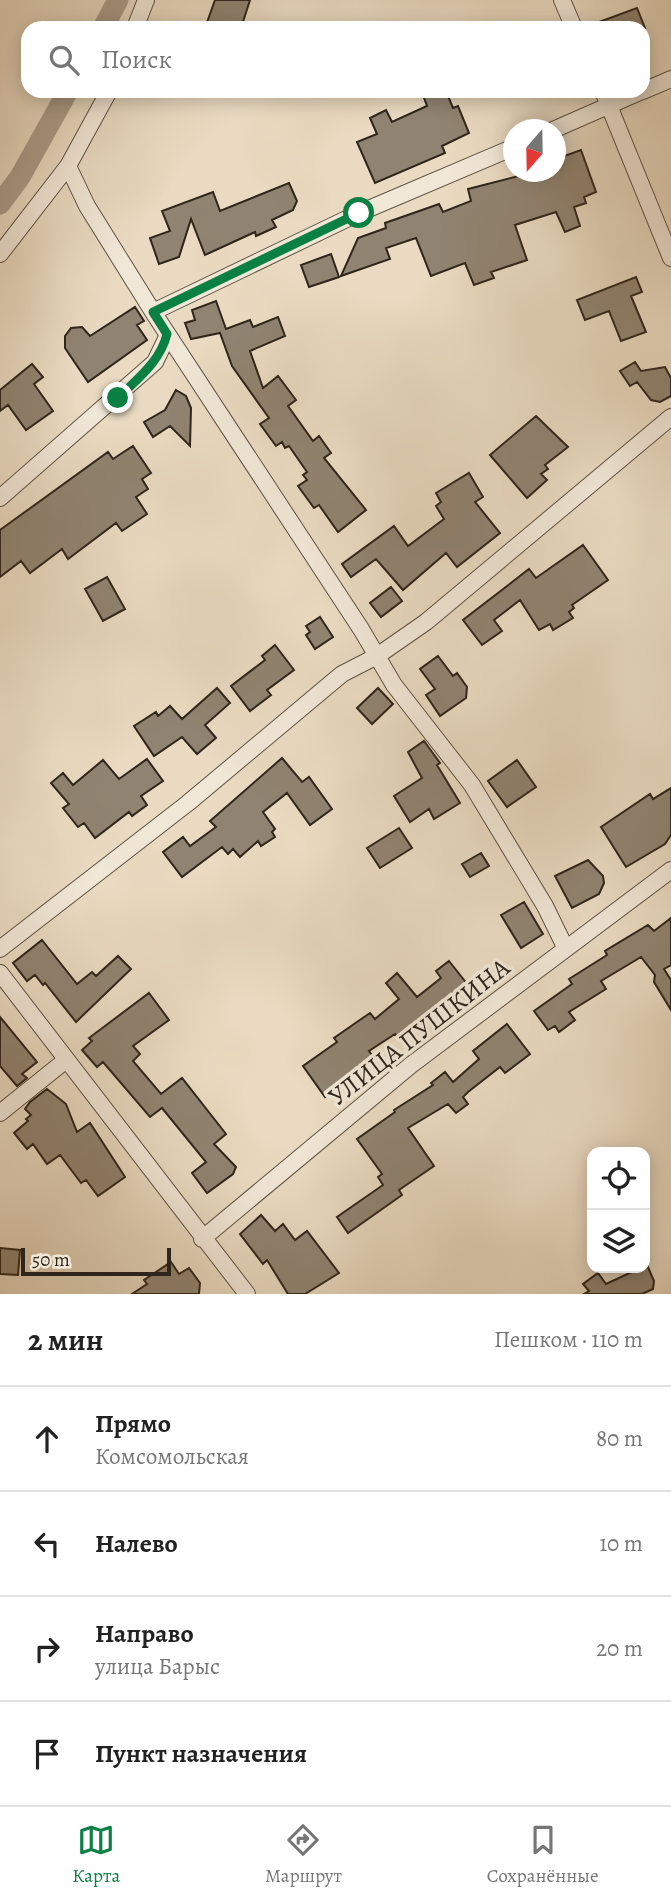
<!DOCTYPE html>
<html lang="ru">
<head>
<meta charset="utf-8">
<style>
  :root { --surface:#fff; --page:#f2f2f2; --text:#222; --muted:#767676; --line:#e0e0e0; --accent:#0b8043 }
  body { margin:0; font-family:Alegreya,serif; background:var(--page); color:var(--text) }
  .controls { position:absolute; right:21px; bottom:21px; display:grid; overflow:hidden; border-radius:14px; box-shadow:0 4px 18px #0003 }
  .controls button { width:63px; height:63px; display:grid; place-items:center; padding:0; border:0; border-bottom:2px solid var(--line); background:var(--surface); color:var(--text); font:35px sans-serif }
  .compass { position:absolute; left:503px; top:119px; width:63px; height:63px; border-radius:50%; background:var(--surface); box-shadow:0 4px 18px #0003; rotate:200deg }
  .scale { position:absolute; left:21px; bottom:18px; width:150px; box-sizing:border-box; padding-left:7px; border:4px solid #2f251b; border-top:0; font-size:19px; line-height:24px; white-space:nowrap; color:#2f251b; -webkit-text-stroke:5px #f1e7d7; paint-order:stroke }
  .stop { position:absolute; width:21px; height:21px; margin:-16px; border:5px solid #0b8043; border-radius:50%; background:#fff }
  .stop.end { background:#0b8043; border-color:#fff; box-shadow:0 2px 7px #0008 }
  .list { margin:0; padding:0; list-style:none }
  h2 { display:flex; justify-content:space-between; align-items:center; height:91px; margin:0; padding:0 28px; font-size:30px }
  h2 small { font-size:23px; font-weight:400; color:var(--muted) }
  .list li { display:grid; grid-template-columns:46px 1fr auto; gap:21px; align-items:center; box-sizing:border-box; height:105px; padding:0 28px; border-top:2px solid var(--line) }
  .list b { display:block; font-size:26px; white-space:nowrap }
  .list p { margin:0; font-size:23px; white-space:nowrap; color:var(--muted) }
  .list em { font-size:23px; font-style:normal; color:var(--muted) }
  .icon { flex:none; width:38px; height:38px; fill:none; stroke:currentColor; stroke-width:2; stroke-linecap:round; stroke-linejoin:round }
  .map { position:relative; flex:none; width:671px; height:1294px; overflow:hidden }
  .search { position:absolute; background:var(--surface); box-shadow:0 4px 18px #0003; left:21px; right:21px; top:21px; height:77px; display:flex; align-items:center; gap:18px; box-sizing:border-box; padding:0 24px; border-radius:21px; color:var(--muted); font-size:26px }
  .sheet { height:511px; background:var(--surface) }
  nav { display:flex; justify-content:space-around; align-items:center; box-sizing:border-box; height:98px; border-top:2px solid var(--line); background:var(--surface); font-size:19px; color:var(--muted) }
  nav a { display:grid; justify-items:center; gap:4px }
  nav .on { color:var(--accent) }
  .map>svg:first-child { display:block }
</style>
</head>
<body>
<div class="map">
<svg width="671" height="1294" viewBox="0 0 671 1294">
  <rect width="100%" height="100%" fill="#e9dac1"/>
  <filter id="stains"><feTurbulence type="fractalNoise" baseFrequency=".00286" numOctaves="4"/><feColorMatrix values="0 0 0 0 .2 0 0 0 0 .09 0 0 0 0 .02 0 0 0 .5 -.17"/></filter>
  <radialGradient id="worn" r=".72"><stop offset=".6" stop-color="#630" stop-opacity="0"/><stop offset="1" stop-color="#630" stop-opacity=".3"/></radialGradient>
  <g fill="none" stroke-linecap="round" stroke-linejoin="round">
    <!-- canal -->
    <path stroke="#aa9c89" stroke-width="21" d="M 103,28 L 118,0
      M 0,204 L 20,177 L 68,91"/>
  </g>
  <!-- building -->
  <path fill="#908371" stroke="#2f251b" stroke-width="2" d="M 215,0 L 250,0 L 241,28 L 205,28 Z
    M 637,8 L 645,28 L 589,28 L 588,26 Z
    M 434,91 L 446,91 L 453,108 L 458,106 L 469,133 L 442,146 L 445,153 L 375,183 L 357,142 L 377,134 L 370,118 L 386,110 L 392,122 L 427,106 L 423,95 Z
    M 581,150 L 596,192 L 584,197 L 586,203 L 574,207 L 580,226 L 565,232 L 556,212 L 515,225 L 527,260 L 491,272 L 494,278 L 474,285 L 465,263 L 431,276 L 416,238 L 386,248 L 390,259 L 341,276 L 358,238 L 386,228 L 385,223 L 439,204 L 443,212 L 471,201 L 468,189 L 534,172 L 556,172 L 556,159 Z
    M 289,183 L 297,201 L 293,210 L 272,220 L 276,227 L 256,236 L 255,232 L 205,255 L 191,219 L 179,257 L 159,264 L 150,238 L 170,231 L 162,211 L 213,192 L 220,211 Z
    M 331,254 L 339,277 L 309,287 L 301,265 Z
    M 636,277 L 642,292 L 631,296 L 646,332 L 621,341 L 609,311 L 585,320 L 577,300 Z
    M 216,301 L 226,329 L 250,320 L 253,327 L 278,317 L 285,336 L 250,351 L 263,388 L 278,376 L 296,400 L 288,406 L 313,441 L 319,436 L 331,453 L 324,458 L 366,510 L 338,532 L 319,505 L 314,508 L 298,486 L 307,480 L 303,475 L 307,472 L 289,446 L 285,448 L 282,442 L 276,446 L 260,424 L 269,418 L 232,366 L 220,333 L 191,339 L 185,323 L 195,320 L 192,310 Z
    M 135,307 L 144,321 L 137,325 L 147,340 L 88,382 L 65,348 L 65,336 L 71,328 L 82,327 L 90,336 Z
    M 635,362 L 641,371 L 665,367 L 671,378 L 671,396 L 660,402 L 651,400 L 637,382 L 630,386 L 620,371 Z
    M 32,364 L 43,377 L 34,384 L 53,411 L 26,430 L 8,405 L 0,411 L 0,390 Z
    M 176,390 L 186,396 L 191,408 L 190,446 L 170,426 L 153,437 L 144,422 L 165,410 Z
    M 536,416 L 568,447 L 545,465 L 548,469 L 541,474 L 547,480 L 527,498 L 490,455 Z
    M 133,446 L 151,473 L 142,479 L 148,489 L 136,497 L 147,514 L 122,531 L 116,523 L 68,559 L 62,549 L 30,573 L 21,561 L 0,577 L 0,530 L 108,452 L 113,459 Z
    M 469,473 L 483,497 L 475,502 L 500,533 L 457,567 L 446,553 L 403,590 L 376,559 L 351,577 L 342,564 L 394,526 L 408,546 L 444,519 L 436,506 L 441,502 L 436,493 Z
    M 583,545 L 608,580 L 572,605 L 574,608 L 569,612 L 573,618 L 553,630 L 550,624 L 539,630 L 520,600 L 494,620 L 502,631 L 482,645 L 463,620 L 529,569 L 536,578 Z
    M 107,577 L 125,609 L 103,621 L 85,589 Z
    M 391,587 L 402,601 L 381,617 L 370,603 Z
    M 320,617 L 333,637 L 315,649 L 306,635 L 310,632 L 306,626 Z
    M 275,645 L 294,670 L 267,690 L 271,695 L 250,711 L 231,686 L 265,660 L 262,656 Z
    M 438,656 L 453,676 L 457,673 L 467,687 L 466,698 L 440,716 L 426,695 L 435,689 L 420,669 Z
    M 217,688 L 230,703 L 205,725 L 216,738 L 197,754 L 182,737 L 154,756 L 134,726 L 156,712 L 158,716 L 170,706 L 182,719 Z
    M 378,688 L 393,704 L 372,724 L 357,708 Z
    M 424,741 L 440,763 L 437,765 L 460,803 L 434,819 L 429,809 L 410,822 L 394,796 L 422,778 L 408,752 Z
    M 282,758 L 302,782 L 309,777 L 332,809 L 310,825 L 287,793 L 263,812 L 275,829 L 272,832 L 275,837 L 261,846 L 258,841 L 240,857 L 233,849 L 228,854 L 222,847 L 182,877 L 163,852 L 183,837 L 190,846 L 216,827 L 210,821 Z
    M 147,759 L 163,781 L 141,796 L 147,805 L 132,816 L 129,812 L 95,838 L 84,823 L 78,827 L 63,808 L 69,804 L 51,783 L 63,773 L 73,785 L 103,760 L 119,779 Z
    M 517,760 L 536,787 L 507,807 L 488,781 Z
    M 671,788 L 671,835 L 665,844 L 626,867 L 601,827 L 650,794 L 653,799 Z
    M 399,828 L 412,848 L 380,868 L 367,848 Z
    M 481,853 L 489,866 L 470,877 L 462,864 Z
    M 588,860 L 603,876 L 604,883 L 599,894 L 572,908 L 555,876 Z
    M 524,902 L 543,934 L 521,948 L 501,915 Z
    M 671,918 L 671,965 L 664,969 L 671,980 L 671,1010 L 654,982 L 655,975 L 641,957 L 601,981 L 606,989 L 569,1012 L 575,1020 L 559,1032 L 555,1026 L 548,1030 L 534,1011 L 572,984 L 569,979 L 607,955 L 605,951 L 648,925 L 654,931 Z
    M 42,940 L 77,984 L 92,972 L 96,976 L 118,956 L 131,969 L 76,1022 L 45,983 L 43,985 L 35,975 L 27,981 L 13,963 Z
    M 449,961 L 468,985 L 434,1011 L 429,1011 L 434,1017 L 423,1026 L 418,1020 L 398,1037 L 395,1034 L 369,1051 L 374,1058 L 325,1097 L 303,1066 L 337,1042 L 334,1038 L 354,1024 L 370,1013 L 375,1019 L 399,999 L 386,983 L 397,973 L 417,997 L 441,978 L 436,971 Z
    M 149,993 L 169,1020 L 133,1046 L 140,1054 L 133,1061 L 161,1094 L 182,1078 L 226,1134 L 214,1144 L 236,1167 L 233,1174 L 207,1193 L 192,1173 L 206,1162 L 162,1108 L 150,1117 L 103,1062 L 97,1067 L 82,1050 L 92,1041 L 89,1038 Z
    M 0,1017 L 37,1062 L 22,1074 L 27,1078 L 17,1086 L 0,1066 Z
    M 507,1024 L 530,1054 L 505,1073 L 500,1067 L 468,1092 L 463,1097 L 468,1104 L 456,1113 L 448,1104 L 408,1128 L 434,1166 L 399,1190 L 402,1195 L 348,1233 L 337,1217 L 383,1185 L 378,1177 L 382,1174 L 357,1139 L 395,1112 L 394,1110 L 433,1085 L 431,1083 L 445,1072 L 453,1082 L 479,1059 L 473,1051 Z
    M 47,1089 L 66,1104 L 77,1132 L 90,1123 L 125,1177 L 98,1196 L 86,1180 L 81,1183 L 60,1155 L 47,1164 L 33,1144 L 27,1149 L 14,1133 L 28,1121 L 26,1119 L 31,1115 L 25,1109 L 30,1102 Z
    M 261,1215 L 275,1231 L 283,1224 L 295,1240 L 307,1231 L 339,1273 L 305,1294 L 288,1294 L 267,1260 L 263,1264 L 240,1234 Z
    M 0,1248 L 20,1250 L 18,1275 L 0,1274 Z
    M 171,1262 L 179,1274 L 189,1268 L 200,1283 L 199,1294 L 132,1294 L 147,1284 L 144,1280 Z
    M 647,1265 L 654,1281 L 653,1289 L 642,1294 L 584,1294 L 589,1291 L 583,1284 L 598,1273 L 606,1284 Z"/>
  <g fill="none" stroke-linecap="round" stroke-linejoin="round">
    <!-- minor casing -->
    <g stroke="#5e5244" stroke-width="18">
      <path id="minor" d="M 562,0 L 574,28
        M 135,28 L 146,0
        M 603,91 L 671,258
        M 643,91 L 671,79
        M 553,130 L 642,91
        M 68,166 L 87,206 L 153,312 L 361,629 L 394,685 L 472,785 L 545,906 L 566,949
        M 0,254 L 68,166 L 109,91
        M 153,312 L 359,213 L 514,147
        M 0,498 L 155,362 L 168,335
        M 0,949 L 188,803 L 342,674 L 377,656 L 426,622 L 671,417
        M 0,973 L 247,1294
        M 0,1113 L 66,1060
        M 202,1239 L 411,1065 L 671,870"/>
    </g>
    <!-- minor -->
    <use href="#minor" stroke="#f1e7d7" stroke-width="16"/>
  </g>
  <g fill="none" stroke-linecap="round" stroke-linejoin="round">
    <!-- route -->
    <path stroke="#0b8043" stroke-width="9" d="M 118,398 C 138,378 160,362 167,334 L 153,312 L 359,213"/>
  </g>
  <g text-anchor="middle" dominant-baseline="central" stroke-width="7" stroke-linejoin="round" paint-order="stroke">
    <!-- street labels -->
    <g font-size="26" fill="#2f251b" stroke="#f1e7d7">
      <text transform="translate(419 1032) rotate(-38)">УЛИЦА ПУШКИНА</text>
    </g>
  </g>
  <rect width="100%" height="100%" filter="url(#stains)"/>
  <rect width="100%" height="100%" fill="url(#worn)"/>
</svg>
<div class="controls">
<button><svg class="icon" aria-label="locate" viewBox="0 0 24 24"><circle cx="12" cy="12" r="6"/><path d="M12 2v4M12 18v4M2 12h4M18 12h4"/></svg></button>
<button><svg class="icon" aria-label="layers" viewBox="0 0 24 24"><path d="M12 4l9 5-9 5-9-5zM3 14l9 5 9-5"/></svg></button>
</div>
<svg class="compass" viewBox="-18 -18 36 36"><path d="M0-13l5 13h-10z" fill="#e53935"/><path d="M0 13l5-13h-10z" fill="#767676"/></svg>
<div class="scale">50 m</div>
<div class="stop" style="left:359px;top:213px"></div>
<div class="stop end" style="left:118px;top:398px"></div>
<div class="search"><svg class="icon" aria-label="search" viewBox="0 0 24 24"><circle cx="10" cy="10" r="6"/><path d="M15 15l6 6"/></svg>Поиск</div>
</div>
<section class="sheet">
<h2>2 мин<small>Пешком · 110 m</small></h2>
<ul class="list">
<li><svg class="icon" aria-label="ahead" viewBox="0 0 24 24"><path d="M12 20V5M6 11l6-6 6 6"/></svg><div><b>Прямо</b><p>Комсомольская</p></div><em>80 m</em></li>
<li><svg class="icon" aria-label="left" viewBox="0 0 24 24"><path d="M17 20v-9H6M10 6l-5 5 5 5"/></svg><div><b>Налево</b></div><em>10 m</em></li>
<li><svg class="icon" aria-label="right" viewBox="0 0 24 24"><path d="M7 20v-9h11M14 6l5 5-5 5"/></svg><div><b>Направо</b><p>улица Барыс</p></div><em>20 m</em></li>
<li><svg class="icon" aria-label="arrive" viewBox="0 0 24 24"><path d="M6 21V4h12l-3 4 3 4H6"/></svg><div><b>Пункт назначения</b></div></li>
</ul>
</section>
<nav>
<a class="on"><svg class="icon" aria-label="map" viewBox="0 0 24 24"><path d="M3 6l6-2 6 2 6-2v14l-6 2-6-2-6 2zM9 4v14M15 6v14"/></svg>Карта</a>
<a><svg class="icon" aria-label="directions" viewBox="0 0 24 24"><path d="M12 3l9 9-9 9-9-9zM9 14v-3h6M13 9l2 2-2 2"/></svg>Маршрут</a>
<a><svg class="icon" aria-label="saved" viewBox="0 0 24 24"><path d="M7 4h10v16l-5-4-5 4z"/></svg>Сохранённые</a>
</nav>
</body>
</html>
